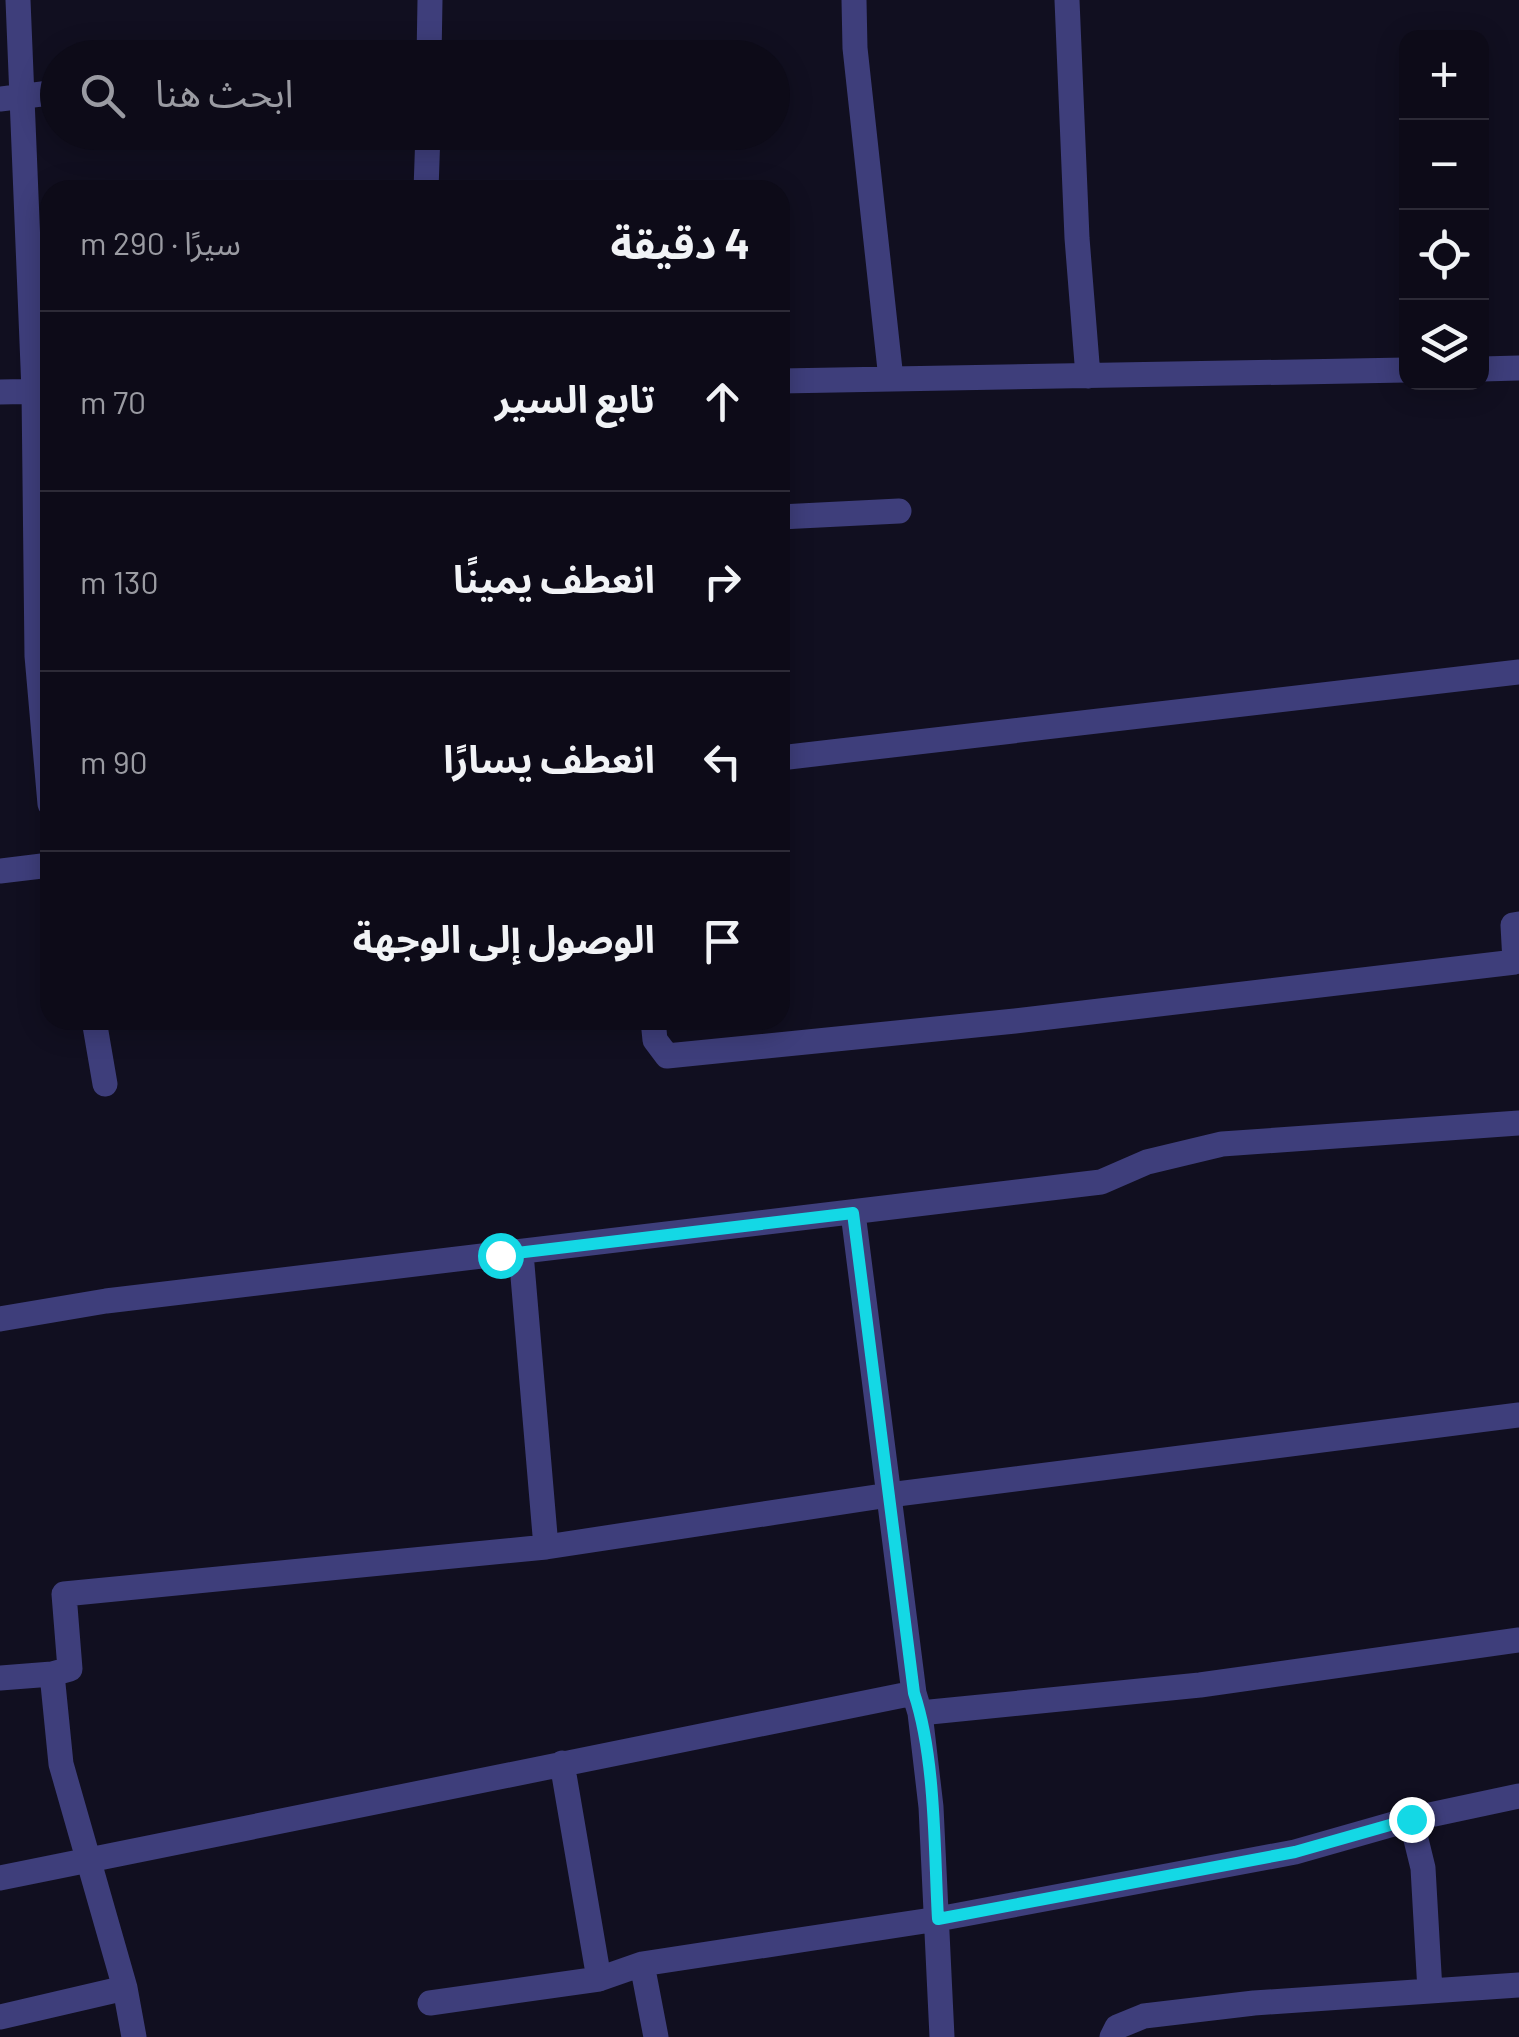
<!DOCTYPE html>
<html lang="ar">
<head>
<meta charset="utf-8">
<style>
  :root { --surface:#0d0b18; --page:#161421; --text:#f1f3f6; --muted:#9a9ba2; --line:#2d2b37 }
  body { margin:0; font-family:Barlow,"Noto Sans Arabic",sans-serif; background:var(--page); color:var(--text); direction:rtl }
  .controls { position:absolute; right:30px; top:30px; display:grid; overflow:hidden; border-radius:20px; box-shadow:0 5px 25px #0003 }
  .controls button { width:90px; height:90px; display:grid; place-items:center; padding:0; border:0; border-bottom:2px solid var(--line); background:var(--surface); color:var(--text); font:50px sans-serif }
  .stop { position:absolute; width:30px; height:30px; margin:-22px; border:8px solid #14d8e5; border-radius:50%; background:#fff }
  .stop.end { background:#14d8e5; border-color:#fff; box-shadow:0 2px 10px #0008 }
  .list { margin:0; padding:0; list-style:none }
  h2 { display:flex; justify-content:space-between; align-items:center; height:130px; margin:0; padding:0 40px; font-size:42px }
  h2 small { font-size:32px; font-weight:400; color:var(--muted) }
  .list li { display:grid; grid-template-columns:65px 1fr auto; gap:30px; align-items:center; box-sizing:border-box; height:180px; padding:0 40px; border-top:2px solid var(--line) }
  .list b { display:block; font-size:38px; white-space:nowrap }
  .list em { font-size:32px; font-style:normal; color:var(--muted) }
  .icon { flex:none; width:55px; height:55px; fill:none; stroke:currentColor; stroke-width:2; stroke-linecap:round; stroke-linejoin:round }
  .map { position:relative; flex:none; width:1519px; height:2037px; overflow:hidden; direction:ltr }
  .search { position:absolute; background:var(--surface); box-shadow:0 5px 25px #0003; left:40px; top:40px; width:750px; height:110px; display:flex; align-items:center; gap:25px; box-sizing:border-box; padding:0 35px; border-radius:55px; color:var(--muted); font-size:38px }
  .panel { position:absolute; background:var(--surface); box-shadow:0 5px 25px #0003; left:40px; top:180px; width:750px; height:850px; border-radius:30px; direction:rtl }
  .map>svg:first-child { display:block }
</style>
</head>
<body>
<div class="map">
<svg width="1519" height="2037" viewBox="0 0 1519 2037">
  <rect width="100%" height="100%" fill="#110f20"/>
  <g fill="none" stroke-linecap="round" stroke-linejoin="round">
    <!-- minor -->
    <path stroke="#3e3e7b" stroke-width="25" d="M 18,0 L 34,391 L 37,656 L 50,804
      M 854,0 L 855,48 L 891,379
      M 1067,0 L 1077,238 L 1088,376
      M 429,58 L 430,0
      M 0,99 L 58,92
      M 426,190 L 428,132
      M 1482,369 L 1519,368
      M 780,381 L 1406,370
      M 0,392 L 50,391
      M 780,517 L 899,511
      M 780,758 L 1519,672
      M 0,871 L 50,865
      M 94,1020 L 105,1084
      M 653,1020 L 655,1040 L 667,1056 L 1015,1021 L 1515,962 L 1513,925 L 1519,924
      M 853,1213 L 914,1693 L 920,1713 L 931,1807 L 942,2037
      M 521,1253 L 546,1547
      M 0,1319 L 106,1301 L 1101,1182 L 1147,1162 L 1222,1144 L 1519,1123
      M 0,1678 L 52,1674
      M 920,1713 L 1200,1685 L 1519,1640
      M 562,1763 L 599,1979
      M 1411,1819 L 1519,1796
      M 0,1878 L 914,1693
      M 642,1964 L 656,2037
      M 1430,1991 L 1519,1985
      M 430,2003 L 599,1979 L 642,1964 L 938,1919 L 1295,1852 L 1411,1819 L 1423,1868 L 1430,1991 L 1254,2003 L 1144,2016 L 1117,2027 L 1112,2037
      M 0,2017 L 125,1988
      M 134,2037 L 125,1988 L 61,1764 L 52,1674 L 70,1669 L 64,1594 L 546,1547 L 889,1495 L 1519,1415"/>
  </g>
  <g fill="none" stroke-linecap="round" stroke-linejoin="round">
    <!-- route -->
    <path stroke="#14d8e5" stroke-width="12" d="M 500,1255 L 853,1213 L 914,1693 C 936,1759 934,1850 938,1919 L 1295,1852 L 1411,1819"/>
  </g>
</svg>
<div class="controls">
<button>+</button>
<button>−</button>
<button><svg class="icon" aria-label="locate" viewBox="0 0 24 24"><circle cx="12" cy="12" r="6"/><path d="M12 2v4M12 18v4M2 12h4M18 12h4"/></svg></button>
<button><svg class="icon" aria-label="layers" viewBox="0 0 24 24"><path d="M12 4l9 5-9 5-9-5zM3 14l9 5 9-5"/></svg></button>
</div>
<div class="stop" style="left:500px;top:1255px"></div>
<div class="stop end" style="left:1411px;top:1819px"></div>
<div class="search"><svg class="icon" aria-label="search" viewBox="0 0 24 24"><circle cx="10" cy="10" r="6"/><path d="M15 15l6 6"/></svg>ابحث هنا</div>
<section class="panel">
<h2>4 دقيقة<small>سيرًا · 290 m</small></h2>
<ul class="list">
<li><svg class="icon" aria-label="ahead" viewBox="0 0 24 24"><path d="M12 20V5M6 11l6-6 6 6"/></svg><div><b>تابع السير</b></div><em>70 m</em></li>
<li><svg class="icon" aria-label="right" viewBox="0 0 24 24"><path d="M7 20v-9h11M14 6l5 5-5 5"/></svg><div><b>انعطف يمينًا</b></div><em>130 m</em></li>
<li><svg class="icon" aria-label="left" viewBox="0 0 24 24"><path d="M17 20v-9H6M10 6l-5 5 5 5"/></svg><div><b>انعطف يسارًا</b></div><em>90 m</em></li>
<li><svg class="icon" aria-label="arrive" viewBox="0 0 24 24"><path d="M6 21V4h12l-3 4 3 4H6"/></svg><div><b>الوصول إلى الوجهة</b></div></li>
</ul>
</section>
</div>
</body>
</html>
